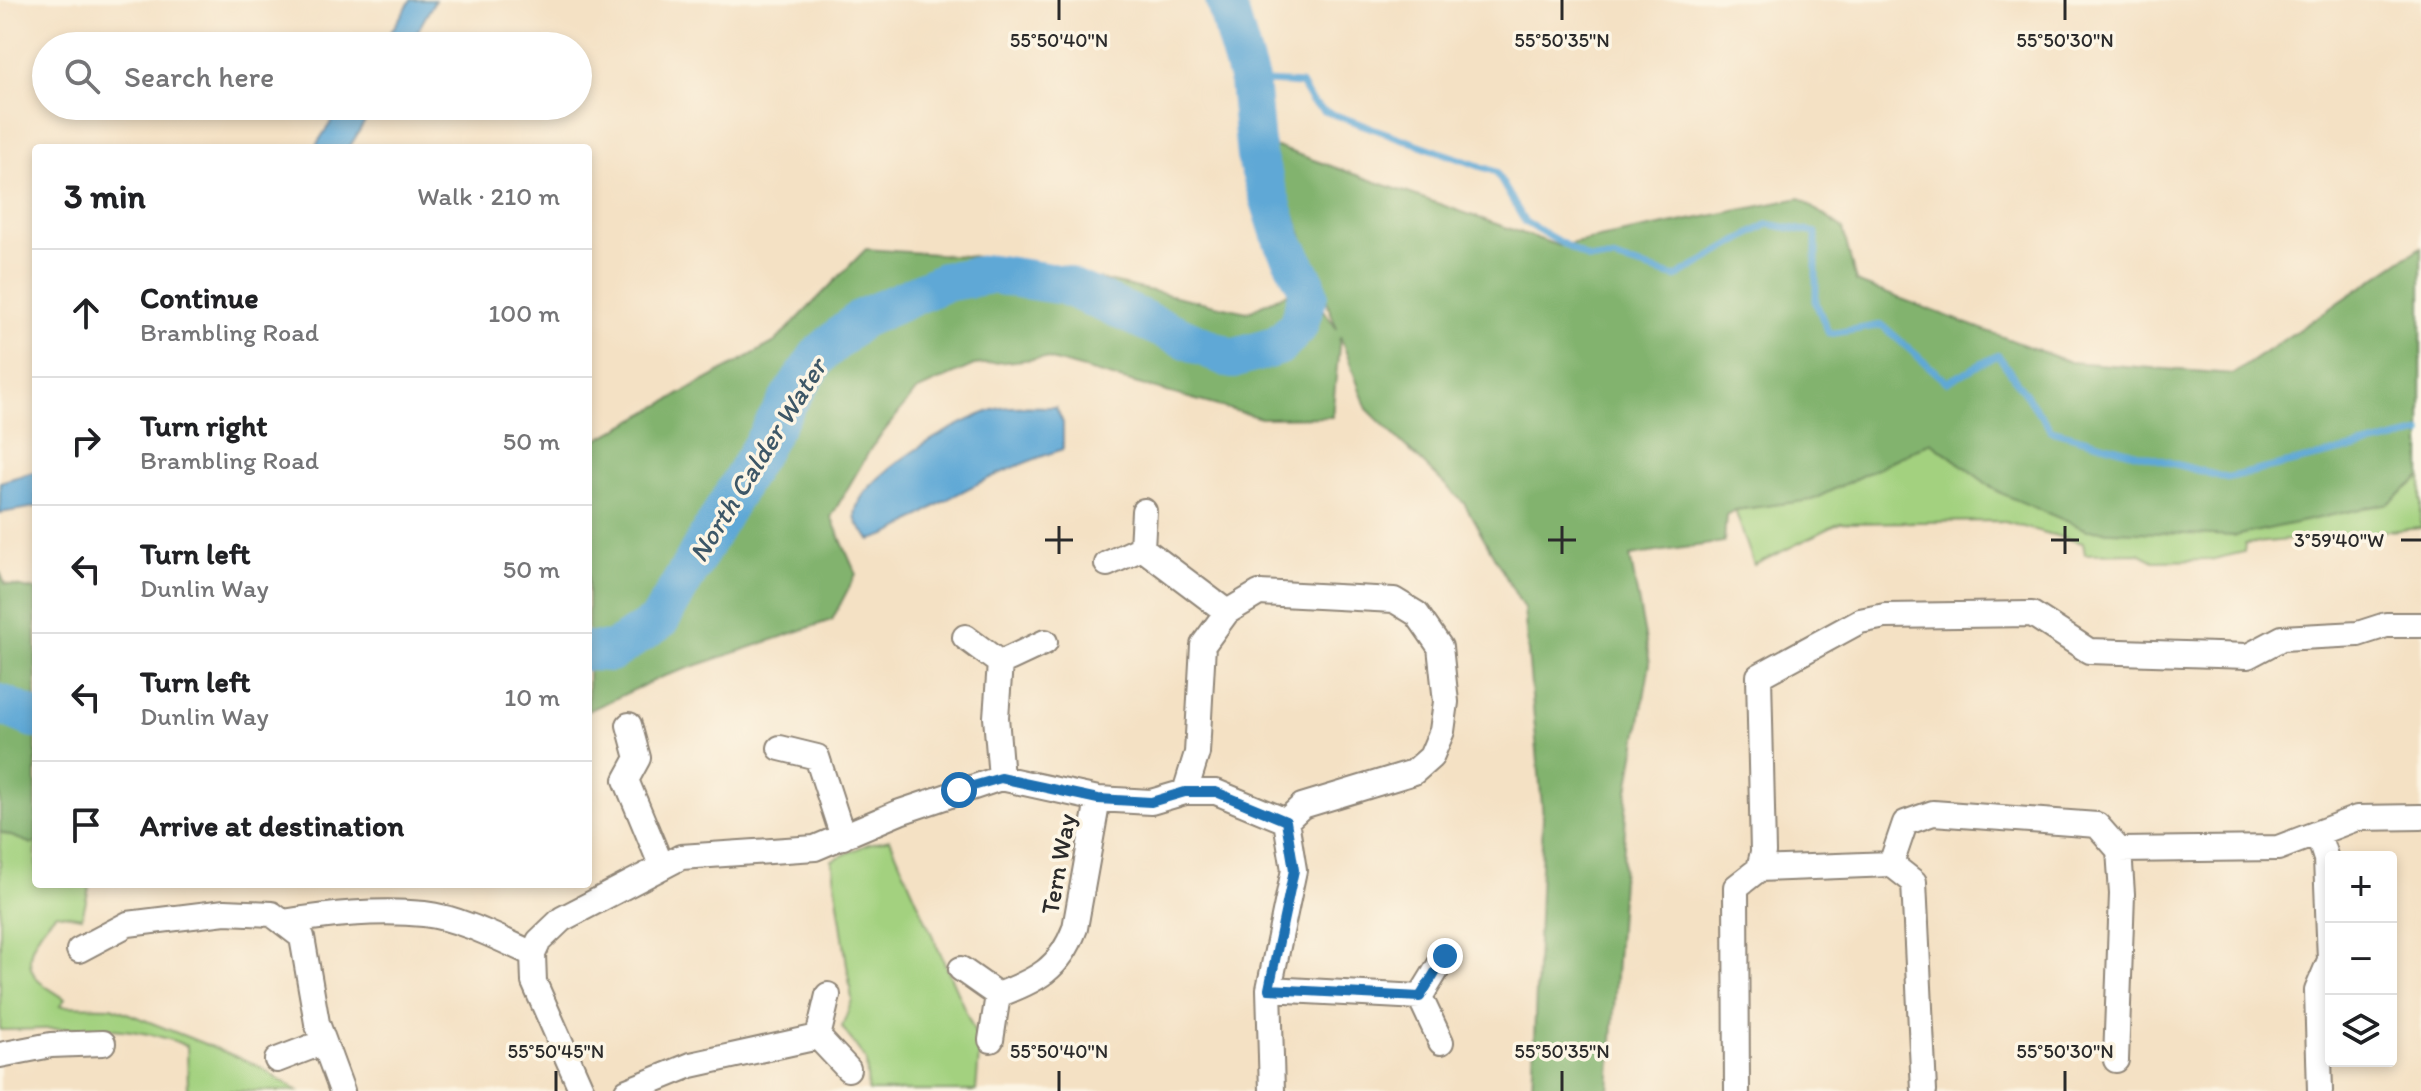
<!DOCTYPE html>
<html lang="en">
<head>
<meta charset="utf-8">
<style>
  :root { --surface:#fff; --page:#f6f6f6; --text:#202124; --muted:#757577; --line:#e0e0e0 }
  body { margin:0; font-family:Itim,sans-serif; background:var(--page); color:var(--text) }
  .controls { position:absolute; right:24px; bottom:24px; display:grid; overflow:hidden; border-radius:8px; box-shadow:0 4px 12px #0003 }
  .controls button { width:72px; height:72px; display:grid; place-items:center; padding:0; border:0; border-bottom:2px solid var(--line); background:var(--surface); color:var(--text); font:40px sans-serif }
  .stop { position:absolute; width:24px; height:24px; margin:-18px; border:6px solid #1f6fb2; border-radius:50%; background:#fff }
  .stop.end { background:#1f6fb2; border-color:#fff; box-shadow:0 2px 8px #0008 }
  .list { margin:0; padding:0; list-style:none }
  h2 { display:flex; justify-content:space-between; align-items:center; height:104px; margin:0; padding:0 32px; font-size:34px }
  h2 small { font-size:26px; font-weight:400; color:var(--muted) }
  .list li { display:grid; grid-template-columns:52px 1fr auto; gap:24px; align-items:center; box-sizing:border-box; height:128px; padding:0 32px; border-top:2px solid var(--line) }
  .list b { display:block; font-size:30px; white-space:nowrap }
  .list p { margin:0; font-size:26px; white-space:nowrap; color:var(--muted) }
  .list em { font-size:26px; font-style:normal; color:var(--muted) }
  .icon { flex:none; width:44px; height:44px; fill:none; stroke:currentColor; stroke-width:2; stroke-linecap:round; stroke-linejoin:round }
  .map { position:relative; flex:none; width:2421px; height:1091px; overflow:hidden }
  .search { position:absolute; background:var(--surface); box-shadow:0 4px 12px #0003; left:32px; top:32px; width:560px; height:88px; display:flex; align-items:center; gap:20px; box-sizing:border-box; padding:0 28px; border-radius:44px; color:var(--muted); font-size:30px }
  .panel { position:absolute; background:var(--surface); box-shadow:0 4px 12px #0003; left:32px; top:144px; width:560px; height:744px; border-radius:8px }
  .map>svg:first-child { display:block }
</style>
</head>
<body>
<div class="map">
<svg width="2421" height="1091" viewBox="0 0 2421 1091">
  <rect width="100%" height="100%" fill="#fcf5e5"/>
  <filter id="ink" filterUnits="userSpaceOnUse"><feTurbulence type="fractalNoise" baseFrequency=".0125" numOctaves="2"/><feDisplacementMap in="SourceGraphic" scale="16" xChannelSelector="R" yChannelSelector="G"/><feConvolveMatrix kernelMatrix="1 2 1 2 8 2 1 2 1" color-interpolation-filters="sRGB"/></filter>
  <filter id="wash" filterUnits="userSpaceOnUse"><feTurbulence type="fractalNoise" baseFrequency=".006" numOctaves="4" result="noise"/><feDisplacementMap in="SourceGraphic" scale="32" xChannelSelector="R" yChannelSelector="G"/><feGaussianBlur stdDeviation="1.8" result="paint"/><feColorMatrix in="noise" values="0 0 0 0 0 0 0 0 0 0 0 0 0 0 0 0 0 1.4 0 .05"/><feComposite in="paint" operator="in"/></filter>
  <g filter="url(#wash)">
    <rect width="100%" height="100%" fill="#f4e1c4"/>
    <!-- green -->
    <path fill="#a3d17f" stroke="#677e55" stroke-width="2" d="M 1931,442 L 1998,492 L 2389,503 L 2421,477 L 2421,528 L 2245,544 L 2244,552 L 2210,560 L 2154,561 L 2139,553 L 2085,554 L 2083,543 L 2001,521 L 1840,523 L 1754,565 L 1735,510 L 1807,500 Z
      M 0,814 L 36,817 L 36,884 L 90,884 L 82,917 L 56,913 C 40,929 18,958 38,980 C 45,987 57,993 65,999 L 60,1006 L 112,1007 L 255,1064 L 298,1091 L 188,1091 L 187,1046 C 128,1020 63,1030 0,1030 Z
      M 890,839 L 980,1044 L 976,1091 L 868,1091 L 866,1060 L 842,1027 L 852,1000 L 832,860 L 868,844 Z"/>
    <!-- forest -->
    <path fill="#82b36e" stroke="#566f4c" stroke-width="2" d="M 1268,144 L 1559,246 L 1800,198 L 1843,229 L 1856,282 L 2070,362 L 2233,374 L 2421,247 L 2421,477 L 2389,503 L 2235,536 L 2087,530 L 1998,492 L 1931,442 L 1812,500 L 1735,510 L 1726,515 L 1724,542 L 1630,556 L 1650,663 L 1627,796 L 1609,1091 L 1532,1091 L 1543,817 L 1524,609 L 1464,503 L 1367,409 L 1340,336 L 1332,417 L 1261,418 L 1044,358 L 974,365 L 916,391 L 871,448 L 831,517 L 856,574 L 832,620 L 662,677 L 588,711 L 588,445 L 775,342 L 866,249 L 1007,259 L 1247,312 L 1306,284 L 1337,329 Z
      M 0,572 L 5,584 L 36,590 L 36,842 L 32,844 L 0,832 Z"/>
    <!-- water -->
    <path fill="#5ea8d6" stroke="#446a80" stroke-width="2" d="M 411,0 L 435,0 L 409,46 L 382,46 Z
      M 342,106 L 374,106 L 349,148 L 314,148 Z
      M 1056,407 L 1063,423 L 1063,449 C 1024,462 984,479 948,499 C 921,513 901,533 871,540 C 866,535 858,527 856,520 C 846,481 968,415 1001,408 C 1018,405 1038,407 1056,407 Z
      M 36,471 L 36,507 L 0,513 L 0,482 Z"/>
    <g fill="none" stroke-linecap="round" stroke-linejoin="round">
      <!-- stream -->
      <path stroke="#5ea8d6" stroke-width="7" d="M 1249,81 L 1301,84 L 1311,101 L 1324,111 L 1496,172 L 1525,222 L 1589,259 L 1615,259 L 1676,277 L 1768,224 L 1816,233 L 1816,303 L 1829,334 L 1882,325 L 1947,382 L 1998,355 L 2051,430 L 2226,478 L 2421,433"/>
      <!-- river -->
      <path stroke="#5ea8d6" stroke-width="40" d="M 588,651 L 611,652 L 659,621 L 790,398 L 819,355 L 861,319 L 944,282 L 991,274 L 1064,285 L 1232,359 L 1278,346 L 1298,326 L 1308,294 L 1306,284 L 1283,241 L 1256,156 L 1249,81 L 1225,0
        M 0,704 L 36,719"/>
    </g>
  </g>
  <g filter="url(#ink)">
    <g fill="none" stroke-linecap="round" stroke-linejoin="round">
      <!-- street casing -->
      <g stroke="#908678" stroke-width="28">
        <path id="street" d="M 1142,548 L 1227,612
          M 1107,564 L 1142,548 L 1144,511
          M 965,637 L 1000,663 L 996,717 L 1001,778
          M 1000,663 L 1045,642
          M 629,725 L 638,758 L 626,780 L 662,867
          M 780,748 L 817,757 L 843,837
          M 1185,792 L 1197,753 L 1203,645 L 1227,612 L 1259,593 L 1394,600 L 1417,614 L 1440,647 L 1446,702 L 1442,731 L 1431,757 L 1414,772 L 1302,806 L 1286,821
          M 2318,834 L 2326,859 L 2330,960 L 2317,991 L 2320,1091
          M 1891,864 L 1905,823 L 1933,813 L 2097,825 L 2119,850 L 2278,848 L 2357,818 L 2421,817
          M 1891,864 L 1914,882 L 1924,1091
          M 1759,869 L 1891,864
          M 283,922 C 328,915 377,909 424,914 C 460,918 500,939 533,954
          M 79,950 L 128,924 L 225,912 L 272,914 L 302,937 L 317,1023 L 342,1091
          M 961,969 L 998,995 L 991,1040
          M 1269,989 L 1420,997
          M 998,995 C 1037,980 1060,969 1075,928 L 1098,799
          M 818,1037 L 828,995
          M 1441,1042 L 1420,997 L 1445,956
          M 0,1055 L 51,1045 L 103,1043
          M 277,1060 L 324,1042
          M 2116,1060 L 2122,894 L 2119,850
          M 582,1091 L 534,982 L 533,954 L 539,941 L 562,919 L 681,857 L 815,848 L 900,812 L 1001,778 L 1098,799 L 1151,802 L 1185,792 L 1216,792 L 1286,821 L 1294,870 L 1269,989 L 1272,1091
          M 627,1091 L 691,1065 L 818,1037 L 848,1069
          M 1737,1091 L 1736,887 L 1759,869 L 1763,852 L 1759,676 L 1860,621 L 1885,616 L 2032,614 L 2089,651 L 2248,656 L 2282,638 L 2358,634 L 2386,625 L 2421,625"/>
      </g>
      <!-- street -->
      <use href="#street" stroke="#fff" stroke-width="24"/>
    </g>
  </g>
  <g fill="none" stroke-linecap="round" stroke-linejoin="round" filter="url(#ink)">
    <!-- route -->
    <path stroke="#1f6fb2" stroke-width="10" d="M 959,790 L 1001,778 L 1098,799 L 1151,802 L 1185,792 L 1216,792 L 1286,821 L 1294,870 L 1269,989 L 1420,997 L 1445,956"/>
  </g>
  <!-- ticks -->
  <path fill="none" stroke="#2b2b2b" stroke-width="3" d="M 1059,0 L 1059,20M 1562,0 L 1562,20M 2065,0 L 2065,20M 1059,526 L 1059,554M 1562,526 L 1562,554M 2065,526 L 2065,554M 1045,540 L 1073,540M 1548,540 L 1576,540M 2051,540 L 2079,540M 2401,540 L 2421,540M 556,1071 L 556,1091M 1059,1071 L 1059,1091M 1562,1071 L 1562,1091M 2065,1071 L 2065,1091"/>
  <g text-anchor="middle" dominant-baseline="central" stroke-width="7" stroke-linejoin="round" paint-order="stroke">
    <!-- street labels -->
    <g font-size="26" fill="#2b2b2b" stroke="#fcf5e5">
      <text transform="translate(1058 864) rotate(-80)">Tern Way</text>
    </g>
    <!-- water labels -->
    <g font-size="28" font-style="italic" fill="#3d5767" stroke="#fcf5e5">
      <text transform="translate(757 460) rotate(-58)">North Calder Water</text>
    </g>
  </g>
  <g font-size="20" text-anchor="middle" fill="#2b2b2b" stroke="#fcf5e5" stroke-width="7" stroke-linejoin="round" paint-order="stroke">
    <text x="1059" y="47">55°50'40"N</text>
    <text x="1562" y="47">55°50'35"N</text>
    <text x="2065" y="47">55°50'30"N</text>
    <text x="2339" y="547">3°59'40"W</text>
    <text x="556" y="1058">55°50'45"N</text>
    <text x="1059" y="1058">55°50'40"N</text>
    <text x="1562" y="1058">55°50'35"N</text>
    <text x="2065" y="1058">55°50'30"N</text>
  </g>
</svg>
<div class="controls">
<button>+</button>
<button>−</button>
<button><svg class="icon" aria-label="layers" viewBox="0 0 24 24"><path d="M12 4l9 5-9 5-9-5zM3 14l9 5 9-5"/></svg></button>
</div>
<div class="stop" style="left:959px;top:790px"></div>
<div class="stop end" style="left:1445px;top:956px"></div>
<div class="search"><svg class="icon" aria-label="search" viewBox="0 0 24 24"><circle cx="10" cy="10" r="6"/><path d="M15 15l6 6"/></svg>Search here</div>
<section class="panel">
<h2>3 min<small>Walk · 210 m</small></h2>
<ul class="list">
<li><svg class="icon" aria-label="ahead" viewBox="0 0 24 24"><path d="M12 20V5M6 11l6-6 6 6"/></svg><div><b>Continue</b><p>Brambling Road</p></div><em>100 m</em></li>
<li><svg class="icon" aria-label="right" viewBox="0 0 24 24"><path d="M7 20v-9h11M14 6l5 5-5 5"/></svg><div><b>Turn right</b><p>Brambling Road</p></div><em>50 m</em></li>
<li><svg class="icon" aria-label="left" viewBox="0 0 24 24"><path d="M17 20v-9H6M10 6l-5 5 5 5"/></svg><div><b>Turn left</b><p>Dunlin Way</p></div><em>50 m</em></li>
<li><svg class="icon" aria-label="left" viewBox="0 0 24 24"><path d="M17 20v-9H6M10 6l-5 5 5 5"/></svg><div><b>Turn left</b><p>Dunlin Way</p></div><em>10 m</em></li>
<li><svg class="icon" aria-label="arrive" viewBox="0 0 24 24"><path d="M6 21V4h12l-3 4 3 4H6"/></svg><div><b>Arrive at destination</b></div></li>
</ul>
</section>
</div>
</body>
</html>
